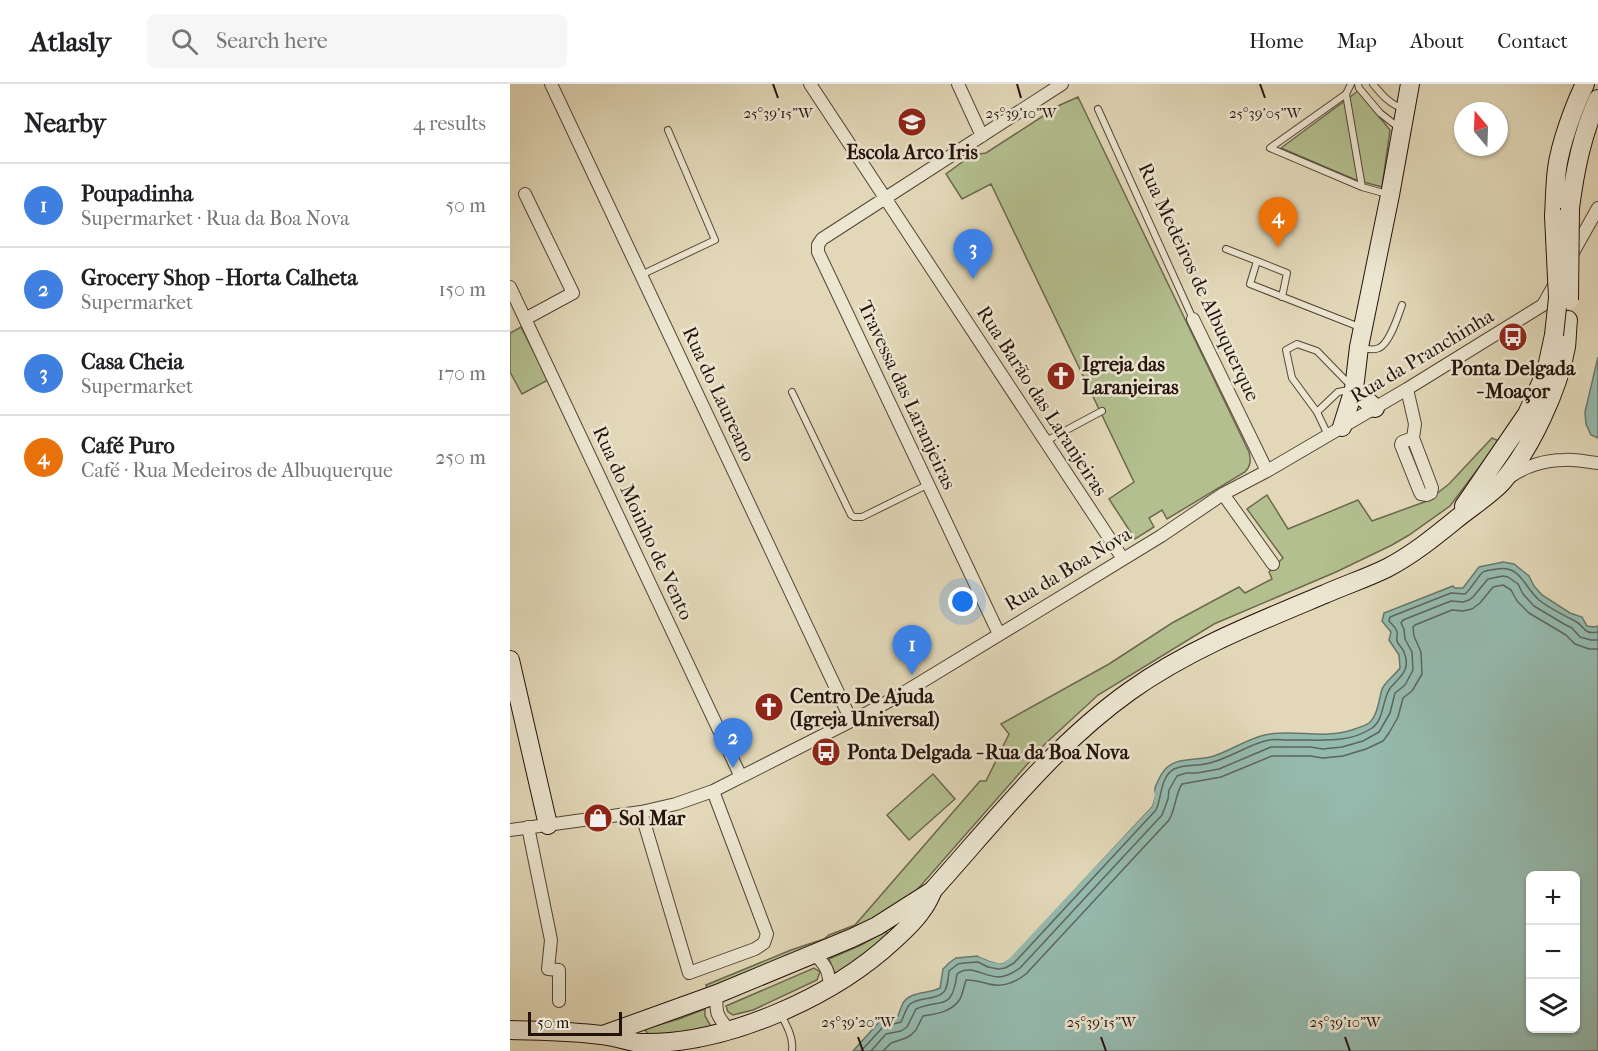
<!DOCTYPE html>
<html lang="en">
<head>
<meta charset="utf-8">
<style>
  :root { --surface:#fff; --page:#f6f6f6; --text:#202124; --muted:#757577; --line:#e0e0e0; --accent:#8f2418 }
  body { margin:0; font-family:"IM FELL French Canon",serif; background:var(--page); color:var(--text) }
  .controls { position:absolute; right:18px; bottom:18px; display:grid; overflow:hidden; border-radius:9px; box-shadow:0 2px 4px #0004 }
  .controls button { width:54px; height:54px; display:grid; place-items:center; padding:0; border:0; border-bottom:2px solid var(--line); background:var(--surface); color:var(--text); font:30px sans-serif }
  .compass { position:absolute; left:944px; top:18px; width:54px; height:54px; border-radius:50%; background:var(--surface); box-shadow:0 2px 4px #0004; rotate:341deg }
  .scale { position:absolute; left:18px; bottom:15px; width:94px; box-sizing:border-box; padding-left:6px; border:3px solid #24130c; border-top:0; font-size:16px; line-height:21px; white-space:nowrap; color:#24130c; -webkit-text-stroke:4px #ece6d1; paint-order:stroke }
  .you { position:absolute; left:453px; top:518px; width:21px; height:21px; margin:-15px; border:4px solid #fff; border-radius:50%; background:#1a73e8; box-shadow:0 0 0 9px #1a73e833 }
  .badge { display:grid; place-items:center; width:39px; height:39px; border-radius:50%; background:var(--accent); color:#fff; font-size:20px; font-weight:700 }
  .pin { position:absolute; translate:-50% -50px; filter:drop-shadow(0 2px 3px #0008) }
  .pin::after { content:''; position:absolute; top:32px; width:21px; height:18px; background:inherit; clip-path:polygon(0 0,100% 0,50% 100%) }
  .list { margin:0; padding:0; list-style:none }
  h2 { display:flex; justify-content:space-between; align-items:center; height:78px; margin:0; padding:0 24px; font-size:26px }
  h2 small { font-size:20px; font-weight:400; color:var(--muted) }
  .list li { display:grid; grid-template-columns:39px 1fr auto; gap:18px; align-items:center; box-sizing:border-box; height:84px; padding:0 24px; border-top:2px solid var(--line) }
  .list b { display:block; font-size:22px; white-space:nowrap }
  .list p { margin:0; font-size:20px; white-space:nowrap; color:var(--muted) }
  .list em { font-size:20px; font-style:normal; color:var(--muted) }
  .icon { flex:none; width:33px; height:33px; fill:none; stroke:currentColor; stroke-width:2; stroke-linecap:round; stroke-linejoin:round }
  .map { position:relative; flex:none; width:1088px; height:967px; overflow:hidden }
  header { display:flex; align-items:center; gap:36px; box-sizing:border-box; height:84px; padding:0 30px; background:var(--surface); border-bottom:2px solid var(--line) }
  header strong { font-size:28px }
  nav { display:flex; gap:33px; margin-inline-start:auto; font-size:21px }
  .search { width:420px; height:54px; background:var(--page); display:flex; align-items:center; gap:15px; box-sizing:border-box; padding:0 21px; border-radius:9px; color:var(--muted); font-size:22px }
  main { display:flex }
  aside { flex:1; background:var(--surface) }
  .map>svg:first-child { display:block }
</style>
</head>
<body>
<header>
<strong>Atlasly</strong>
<div class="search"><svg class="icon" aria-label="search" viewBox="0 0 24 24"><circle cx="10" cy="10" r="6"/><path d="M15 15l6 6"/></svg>Search here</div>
<nav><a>Home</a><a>Map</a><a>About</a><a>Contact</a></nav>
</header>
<main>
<aside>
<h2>Nearby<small>4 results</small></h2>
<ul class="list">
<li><span class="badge" style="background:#3f7fe0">1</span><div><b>Poupadinha</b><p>Supermarket · Rua da Boa Nova</p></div><em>50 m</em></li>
<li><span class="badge" style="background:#3f7fe0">2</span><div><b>Grocery Shop - Horta Calheta</b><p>Supermarket</p></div><em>150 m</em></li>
<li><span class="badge" style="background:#3f7fe0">3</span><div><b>Casa Cheia</b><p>Supermarket</p></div><em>170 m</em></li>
<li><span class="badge" style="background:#e8710a">4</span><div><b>Café Puro</b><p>Café · Rua Medeiros de Albuquerque</p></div><em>250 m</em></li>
</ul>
</aside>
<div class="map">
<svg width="1088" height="967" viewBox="0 0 1088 967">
  <rect width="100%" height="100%" fill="#e2d8b8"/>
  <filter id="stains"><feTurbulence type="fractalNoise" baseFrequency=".00333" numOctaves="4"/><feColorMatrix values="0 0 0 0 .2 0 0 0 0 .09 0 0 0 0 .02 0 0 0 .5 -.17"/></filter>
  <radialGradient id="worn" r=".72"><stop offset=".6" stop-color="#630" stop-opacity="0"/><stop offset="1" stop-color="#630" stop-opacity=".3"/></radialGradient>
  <!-- green -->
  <path fill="#b3bf8f" stroke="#6c694e" stroke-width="1.5" d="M 848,7 L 880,46 L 872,103 L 846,96 L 771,64 Z
    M 568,13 L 739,368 C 741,376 741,382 735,388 L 657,435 L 652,426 L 639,434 L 644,443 L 625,455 L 599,415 L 624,398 L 481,100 L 452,115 L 436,90 L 462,71 L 476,69 L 550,21 Z
    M 11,243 L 38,296 L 12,310 L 0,288 L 0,249 Z
    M 982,354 L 989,357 L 940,422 L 899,451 L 882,461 L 826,488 L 704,540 L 588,611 L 535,660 L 406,807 L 374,832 L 198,908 L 196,901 L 281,866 L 314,855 L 319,851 L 345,841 L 470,697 L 476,697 L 499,650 L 491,640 L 599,580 L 662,539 L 729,503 L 735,509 L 762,495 L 759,488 L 773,474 L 737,425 L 757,411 L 778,445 L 848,416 L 862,437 L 917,417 L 939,400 Z
    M 423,690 L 445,715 L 399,756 L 377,731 Z
    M 376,847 L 379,853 L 327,894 L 319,875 L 351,861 Z
    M 304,884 L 310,888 L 307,896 L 243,926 L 223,931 L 218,928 L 216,922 Z
    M 195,925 L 195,932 L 202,944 L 141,953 L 134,945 L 169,935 Z"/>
  <!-- water -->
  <path fill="#95baae" stroke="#68776d" stroke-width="1.5" fill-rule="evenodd" d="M 1088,273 L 1088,354 L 1081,351 L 1076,340 L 1075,328 Z
    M 993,478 L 1004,480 L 1019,492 L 1024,502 L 1032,511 L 1060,529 L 1072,533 L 1077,542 L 1084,543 L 1088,542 L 1088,967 L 343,967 L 371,936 L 378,936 L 387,934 C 389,929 391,924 393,919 C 400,907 419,910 430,904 L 433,885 L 439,879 L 446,874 L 468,872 L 480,877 L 493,879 L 642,722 C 644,715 644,710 645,704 C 646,700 649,695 651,691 C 662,671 685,678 704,672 C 722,666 742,652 760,650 C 788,646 815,655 842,646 C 847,644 855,642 859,639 C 868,631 869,615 872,605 C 875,598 885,591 890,584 L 889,571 L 879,556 L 881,548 L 872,537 L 874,529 L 943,502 L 945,504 L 953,504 L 969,483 ZM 1020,792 L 1066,792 L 1066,944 L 1020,944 Z"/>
  <!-- pier -->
  <path fill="#e2d8b8" d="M 643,700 L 645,711 L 642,722 L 500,874 L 493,879 L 488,879 L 480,877 L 468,872 L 469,869 L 481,875 L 488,876 L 498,872 L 639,720 L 642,711 L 642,704 Z"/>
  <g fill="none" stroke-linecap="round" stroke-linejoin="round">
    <!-- shore -->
    <path stroke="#5c665d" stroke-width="1.5" d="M 351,967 L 373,943 L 391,938 C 394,932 396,924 400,920 C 404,917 409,916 414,915 C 436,912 437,908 439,887 L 448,880 L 454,879 L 468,878 L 478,883 L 488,885 L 495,884 L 504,879 L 646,726 C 652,713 650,693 664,685 C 674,680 685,682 695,680 C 718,676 738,660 759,656 C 765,655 772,656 777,656 C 806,655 837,661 862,644 C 875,635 872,613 881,603 C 891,592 901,586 894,568 C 893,564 888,561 887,557 C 886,554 888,550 887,548 C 886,543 881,540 879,537 L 880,533 L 941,509 L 955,510 C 961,505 969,491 973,488 C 976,486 983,486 987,485 C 1011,481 1014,503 1029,516 C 1039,524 1053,531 1065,537 C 1075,542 1073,551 1088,548
      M 361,967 L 376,950 L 391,947 L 397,943 L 406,925 C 432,914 442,928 447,890 C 460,880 473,892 488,893 C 496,893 503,889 510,884 L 652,731 L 658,715 L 659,706 L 667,692 L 676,689 L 687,689 L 709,685 L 761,663 L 800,663 L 813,665 L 832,663 L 853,657 L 869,648 L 880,629 L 885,609 L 895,601 L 903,586 L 902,568 L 895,555 L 894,545 L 891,539 L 893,536 L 941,517 L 953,518 L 959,516 L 963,513 L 978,495 L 993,492 L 998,493 L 1008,500 L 1013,510 L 1024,522 L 1054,540 L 1062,544 L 1070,553 L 1081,556 L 1088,556
      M 373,967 L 381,959 L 396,954 L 401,951 L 406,946 L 413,932 C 426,930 442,928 450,915 C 453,909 454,902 456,896 C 464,896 468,897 475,899 C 491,904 503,900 516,890 L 659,736 C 666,724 665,711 672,700 L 711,693 L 762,672 L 800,672 L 813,674 L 833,672 L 856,665 L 873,657 L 879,649 L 888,633 L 893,614 L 902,607 L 912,590 L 911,568 L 904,552 L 903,543 L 905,541 L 942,526 L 953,527 L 962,525 L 970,519 L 983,503 L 993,501 L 1001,506 L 1007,517 L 1019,529 L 1056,551 L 1065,560 L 1079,565 L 1088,565"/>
    <!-- lane casing -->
    <g stroke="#544437" stroke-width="8">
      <path id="lane" d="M 848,0 L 849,4 L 870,29 L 888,43
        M 863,0 C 872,11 880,21 895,25
        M 836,10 L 852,103 L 760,64 Z
        M 836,10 L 841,0
        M 588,25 L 683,235
        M 852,103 L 877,110
        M 716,165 L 747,177
        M 131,191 L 205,156 L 158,46
        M 772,213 L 777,189 L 747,177 L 740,200 L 852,244
        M 850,263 C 856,265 863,267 869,264 C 880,259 888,232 892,221
        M 282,308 L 341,431 L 344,433 L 352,433 L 417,401
        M 807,328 L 828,308 L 844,305 L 807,267 L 787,260 L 776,266 L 782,294 L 807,328 L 818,351
        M 536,357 L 592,327
        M 270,929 C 276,940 284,954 282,967"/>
    </g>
    <!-- street casing -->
    <g stroke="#544437" stroke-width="14">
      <path id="street" d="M 41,0 L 341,636
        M 300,0 L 613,475
        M 448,0 L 472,52
        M 15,110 L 63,209 L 15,235
        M 1061,172 L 1088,124
        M 0,203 L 231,693
        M 683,235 L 757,387
        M 897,305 L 905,340 L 903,354 L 922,404 L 921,409 L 917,411 L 911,410 L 909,406 L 891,361 L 892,358 L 903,354
        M 1000,393 C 1015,382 1036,376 1054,376 C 1065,375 1077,378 1088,379
        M 713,410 L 763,480
        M 489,550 L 308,168 L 308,161 L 312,155 L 552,0
        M 131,728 L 179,889 L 245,865 L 254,859 L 257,850 L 203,707
        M 18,743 L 41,856 L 38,885 L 49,886 L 49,917
        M 0,746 L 131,728 L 166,720 L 203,707 L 359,628 L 390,611 L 515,535 L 651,452 L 713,410 L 757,387 L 897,305 L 1033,221 L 1046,198
        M 304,869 C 316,882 319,886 320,904
        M 207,910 C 205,929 207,932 219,946"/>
    </g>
    <!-- secondary casing -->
    <g stroke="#24130c" stroke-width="20">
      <path id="secondary" d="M 1060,124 C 1065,86 1072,50 1088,15
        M 1044,132 C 1045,116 1045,100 1047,85 C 1050,61 1064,22 1075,0
        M 844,305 L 865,324
        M 832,343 L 844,305 L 849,263 L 880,111 L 900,0
        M 954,422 L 1017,330 L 1036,288 L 1044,251
        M 0,576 L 38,741
        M 0,946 C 30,947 61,947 91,951 C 105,952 118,958 131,959 C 216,961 323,913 384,856 C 394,847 405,837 412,826 C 417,820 420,813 423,806 C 485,737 544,661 620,607 C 679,565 748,538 815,510 C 835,501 857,494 877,484 C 902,471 923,454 944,437 C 958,425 982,410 993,397 C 1021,364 1048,306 1056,263 C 1057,254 1057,245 1058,236
        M 93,951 L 207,910 L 342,854 L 367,842 L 422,807"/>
    </g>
    <!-- lane -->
    <use href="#lane" stroke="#ece6d1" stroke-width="6"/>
    <!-- street -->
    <use href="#street" stroke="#ece6d1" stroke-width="12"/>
    <!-- secondary -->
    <use href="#secondary" stroke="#ece6d1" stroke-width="18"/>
    <!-- secondary-bridge casing -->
    <g stroke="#24130c" stroke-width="20" stroke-linecap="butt">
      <path id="secondary-bridge" d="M 1044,132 L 1048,214 L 1044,251
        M 1059,216 L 1060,124"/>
    </g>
    <!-- secondary-bridge -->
    <use href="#secondary-bridge" stroke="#ece6d1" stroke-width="18"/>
  </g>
  <!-- ticks -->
  <path fill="none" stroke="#24130c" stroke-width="2" d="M 263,0 L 268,14M 507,0 L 511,14M 750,0 L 755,14M 348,953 L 353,967M 591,953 L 596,967M 835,953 L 840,967"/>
  <!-- icons -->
  <defs>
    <g id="school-disc" transform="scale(1.5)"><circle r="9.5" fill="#8f2418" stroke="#ece6d1"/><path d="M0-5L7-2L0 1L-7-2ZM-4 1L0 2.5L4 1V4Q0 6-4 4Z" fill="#fff"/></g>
    <g id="bus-disc" transform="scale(1.5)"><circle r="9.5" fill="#8f2418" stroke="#ece6d1"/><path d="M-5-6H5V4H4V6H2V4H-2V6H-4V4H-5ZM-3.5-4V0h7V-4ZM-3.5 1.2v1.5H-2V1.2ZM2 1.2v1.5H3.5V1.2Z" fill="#fff"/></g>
    <g id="church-disc" transform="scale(1.5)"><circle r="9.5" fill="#8f2418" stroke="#ece6d1"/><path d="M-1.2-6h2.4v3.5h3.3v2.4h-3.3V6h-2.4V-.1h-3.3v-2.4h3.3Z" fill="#fff"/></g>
    <g id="shop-disc" transform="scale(1.5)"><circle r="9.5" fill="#8f2418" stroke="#ece6d1"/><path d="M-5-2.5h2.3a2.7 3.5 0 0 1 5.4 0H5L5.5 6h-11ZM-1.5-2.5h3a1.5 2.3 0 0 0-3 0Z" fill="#fff"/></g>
  </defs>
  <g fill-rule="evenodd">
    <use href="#school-disc" x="402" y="38"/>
    <use href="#bus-disc" x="1003" y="253"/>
    <use href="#church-disc" x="551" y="292"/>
    <use href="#church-disc" x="259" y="623"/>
    <use href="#bus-disc" x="316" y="668"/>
    <use href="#shop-disc" x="88" y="734"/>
  </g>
  <g text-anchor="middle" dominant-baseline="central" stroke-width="5" stroke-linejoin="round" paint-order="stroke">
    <!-- poi labels -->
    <g font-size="20" font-weight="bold" fill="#24130c" stroke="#ece6d1" text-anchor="start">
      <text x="402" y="68" text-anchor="middle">Escola Arco Iris</text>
      <text x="572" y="280">Igreja das<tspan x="572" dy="23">Laranjeiras</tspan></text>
      <text x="1003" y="284" text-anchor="middle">Ponta Delgada<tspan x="1003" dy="23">- Moaçor</tspan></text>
      <text x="280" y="612">Centro De Ajuda<tspan x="280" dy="23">(Igreja Universal)</tspan></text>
      <text x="337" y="668">Ponta Delgada - Rua da Boa Nova</text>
      <text x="109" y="734">Sol Mar</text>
    </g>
    <!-- street labels -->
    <g font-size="20" fill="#24130c" stroke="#ece6d1">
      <text transform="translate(689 198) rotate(65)">Rua Medeiros de Albuquerque</text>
      <text transform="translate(912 272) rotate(-31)">Rua da Pranchinha</text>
      <text transform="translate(209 310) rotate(65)">Rua do Laureano</text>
      <text transform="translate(397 311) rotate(65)">Travessa das Laranjeiras</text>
      <text transform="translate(532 317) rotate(57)">Rua Barão das Laranjeiras</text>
      <text transform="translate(133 439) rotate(65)">Rua do Moinho de Vento</text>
      <text transform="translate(558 485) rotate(-31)">Rua da Boa Nova</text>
    </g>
  </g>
  <g font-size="15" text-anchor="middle" fill="#24130c" stroke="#ece6d1" stroke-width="5" stroke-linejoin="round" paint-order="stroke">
    <text x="268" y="34">25°39'15"W</text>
    <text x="511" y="34">25°39'10"W</text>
    <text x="755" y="34">25°39'05"W</text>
    <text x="348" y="943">25°39'20"W</text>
    <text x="591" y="943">25°39'15"W</text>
    <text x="835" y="943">25°39'10"W</text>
  </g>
  <rect width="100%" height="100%" filter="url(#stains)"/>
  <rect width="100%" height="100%" fill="url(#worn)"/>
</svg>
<div class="controls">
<button>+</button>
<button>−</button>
<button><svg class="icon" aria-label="layers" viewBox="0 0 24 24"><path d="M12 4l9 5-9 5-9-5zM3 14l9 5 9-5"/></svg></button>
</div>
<svg class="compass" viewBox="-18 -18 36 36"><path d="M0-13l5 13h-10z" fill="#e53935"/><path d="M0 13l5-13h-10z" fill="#757577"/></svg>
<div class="scale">50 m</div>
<div class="you"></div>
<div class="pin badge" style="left:402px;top:591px;background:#3f7fe0">1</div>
<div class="pin badge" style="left:223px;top:684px;background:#3f7fe0">2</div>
<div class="pin badge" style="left:463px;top:195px;background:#3f7fe0">3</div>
<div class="pin badge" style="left:768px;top:163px;background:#e8710a">4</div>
</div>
</main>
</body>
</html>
